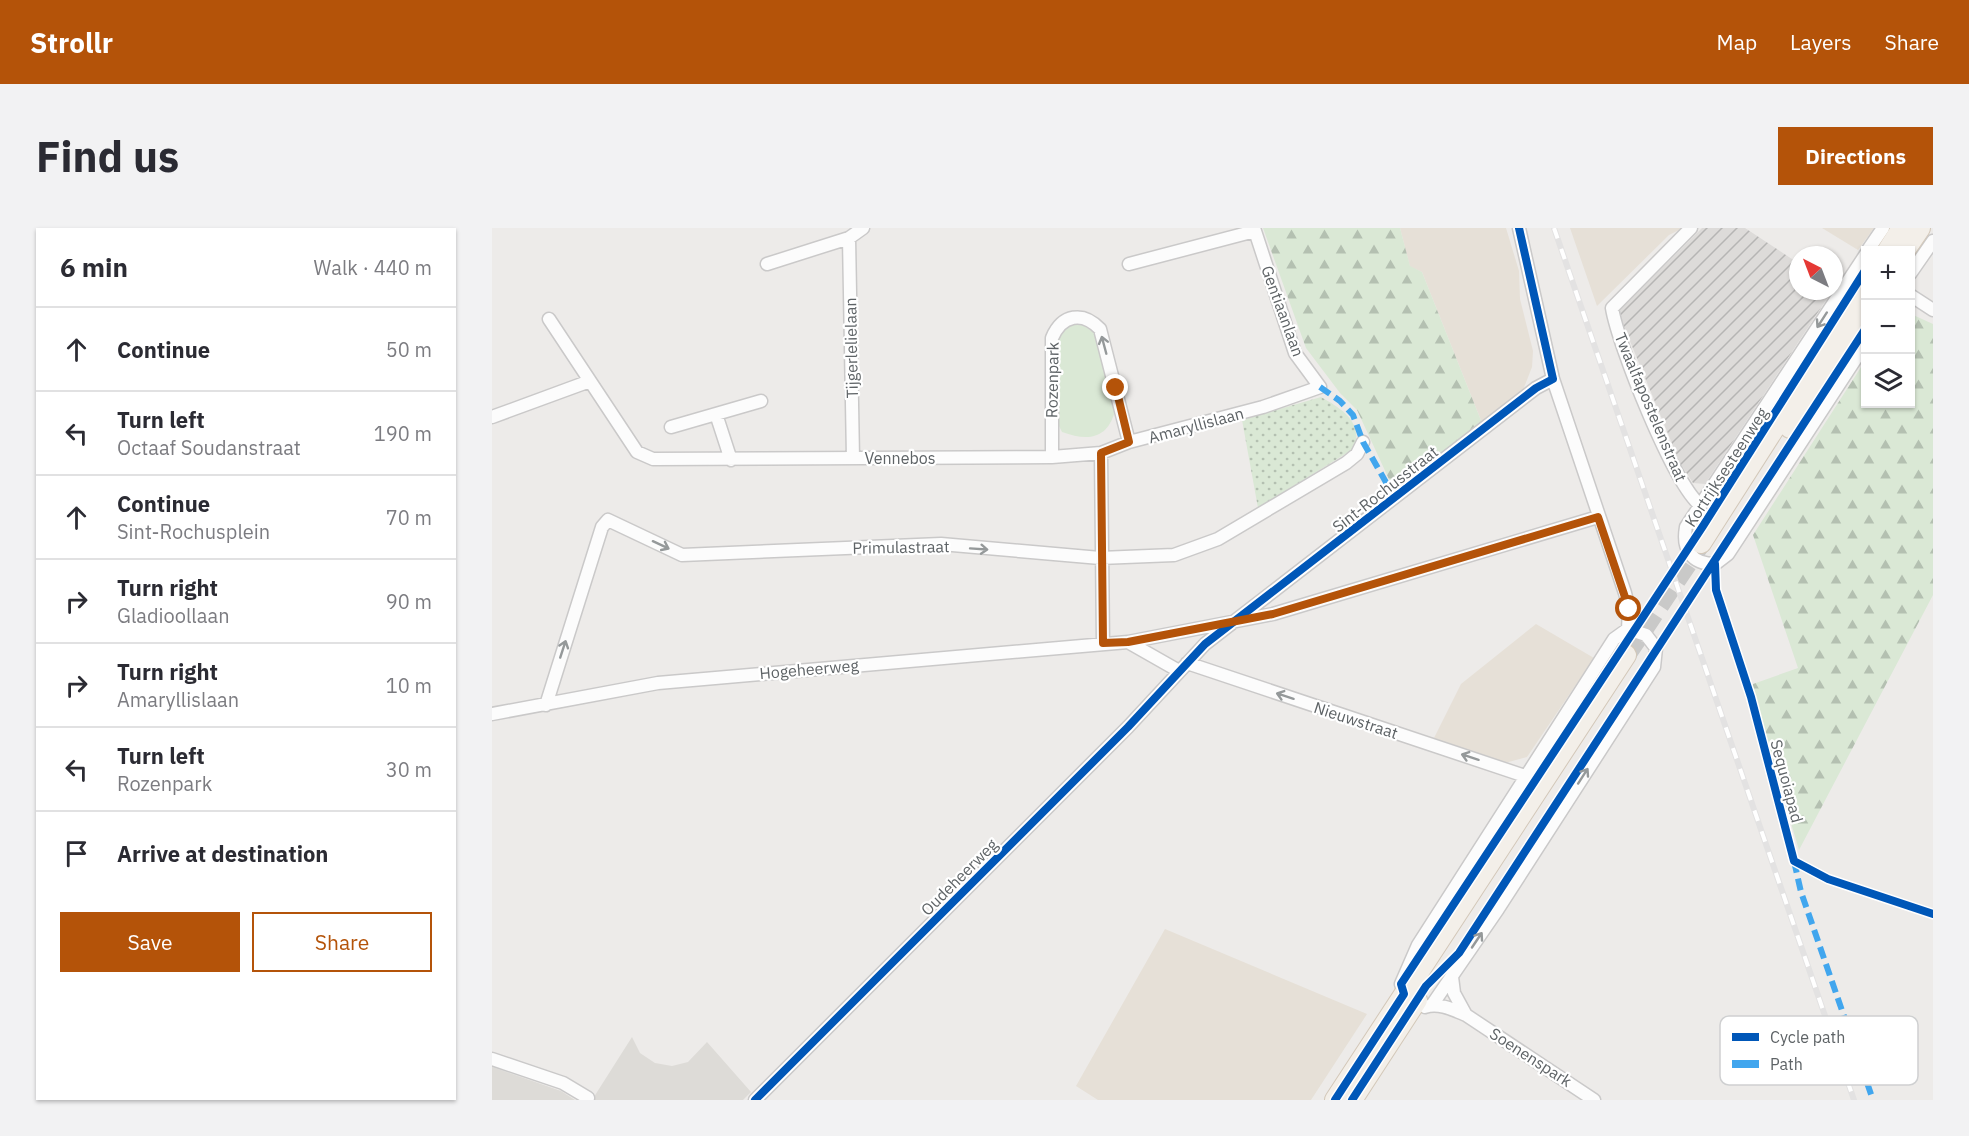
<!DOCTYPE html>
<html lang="en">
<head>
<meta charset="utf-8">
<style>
  :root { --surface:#fff; --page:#f2f2f3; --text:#2b2b33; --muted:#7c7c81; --line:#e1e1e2; --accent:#b45309 }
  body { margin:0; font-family:"IBM Plex Sans",sans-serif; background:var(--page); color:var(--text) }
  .controls { position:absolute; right:18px; top:18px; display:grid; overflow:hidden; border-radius:0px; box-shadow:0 2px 4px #0004 }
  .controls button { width:54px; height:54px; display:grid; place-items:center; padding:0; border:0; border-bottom:2px solid var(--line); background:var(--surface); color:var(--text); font:30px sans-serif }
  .compass { position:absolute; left:1297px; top:18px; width:54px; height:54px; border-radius:50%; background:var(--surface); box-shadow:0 2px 4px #0004; rotate:318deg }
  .stop { position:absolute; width:18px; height:18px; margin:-14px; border:4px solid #b45309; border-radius:50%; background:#fff }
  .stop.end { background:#b45309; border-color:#fff; box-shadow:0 2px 6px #0008 }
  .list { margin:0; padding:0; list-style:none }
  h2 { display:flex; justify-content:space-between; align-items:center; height:78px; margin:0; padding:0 24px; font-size:26px }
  h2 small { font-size:20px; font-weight:400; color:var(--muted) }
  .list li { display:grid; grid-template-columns:39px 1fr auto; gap:18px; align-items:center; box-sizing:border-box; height:84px; padding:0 24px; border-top:2px solid var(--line) }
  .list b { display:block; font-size:22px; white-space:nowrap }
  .list p { margin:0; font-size:20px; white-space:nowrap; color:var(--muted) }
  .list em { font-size:20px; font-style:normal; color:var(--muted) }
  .actions { display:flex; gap:12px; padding:18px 24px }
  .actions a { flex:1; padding:14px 0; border:2px solid var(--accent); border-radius:0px; text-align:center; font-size:21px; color:var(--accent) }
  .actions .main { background:var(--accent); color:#fff }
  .icon { flex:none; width:33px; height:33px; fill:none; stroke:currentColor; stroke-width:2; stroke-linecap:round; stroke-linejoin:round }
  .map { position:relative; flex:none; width:1441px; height:872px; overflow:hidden; border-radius:0px }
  header { display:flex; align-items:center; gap:36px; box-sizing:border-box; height:84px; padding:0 30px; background:var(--accent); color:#fff }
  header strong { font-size:28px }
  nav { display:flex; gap:33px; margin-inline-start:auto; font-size:21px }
  .intro { display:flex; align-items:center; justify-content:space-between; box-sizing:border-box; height:144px; padding:0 36px }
  h1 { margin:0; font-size:42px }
  .button { padding:15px 27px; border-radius:0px; background:var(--accent); color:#fff; font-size:21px; font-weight:700 }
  main { display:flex; gap:36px; padding:0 36px }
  aside { flex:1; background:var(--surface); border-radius:0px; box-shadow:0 2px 4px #0004 }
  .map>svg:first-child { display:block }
</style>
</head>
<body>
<header>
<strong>Strollr</strong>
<nav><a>Map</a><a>Layers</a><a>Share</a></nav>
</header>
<div class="intro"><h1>Find us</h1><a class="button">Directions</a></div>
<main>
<aside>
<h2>6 min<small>Walk · 440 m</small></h2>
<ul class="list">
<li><svg class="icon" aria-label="ahead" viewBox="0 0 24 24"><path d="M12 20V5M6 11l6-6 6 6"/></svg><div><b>Continue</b></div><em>50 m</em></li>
<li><svg class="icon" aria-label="left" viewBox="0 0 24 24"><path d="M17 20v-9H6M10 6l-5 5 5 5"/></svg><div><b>Turn left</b><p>Octaaf Soudanstraat</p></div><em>190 m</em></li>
<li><svg class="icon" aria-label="ahead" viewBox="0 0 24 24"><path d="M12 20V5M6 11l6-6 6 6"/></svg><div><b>Continue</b><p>Sint-Rochusplein</p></div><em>70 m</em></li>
<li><svg class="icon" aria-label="right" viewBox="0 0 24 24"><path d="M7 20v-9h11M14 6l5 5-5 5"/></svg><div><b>Turn right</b><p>Gladioollaan</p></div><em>90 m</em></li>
<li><svg class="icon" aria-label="right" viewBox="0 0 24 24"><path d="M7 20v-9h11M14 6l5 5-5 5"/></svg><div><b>Turn right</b><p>Amaryllislaan</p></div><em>10 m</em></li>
<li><svg class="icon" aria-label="left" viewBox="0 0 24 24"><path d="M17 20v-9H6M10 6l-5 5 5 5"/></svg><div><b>Turn left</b><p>Rozenpark</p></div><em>30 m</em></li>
<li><svg class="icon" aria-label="arrive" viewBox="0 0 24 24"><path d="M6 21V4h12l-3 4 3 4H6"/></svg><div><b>Arrive at destination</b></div></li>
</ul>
<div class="actions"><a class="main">Save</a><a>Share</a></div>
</aside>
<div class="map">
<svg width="1441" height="872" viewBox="0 0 1441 872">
  <defs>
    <pattern id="industrial-furrows" width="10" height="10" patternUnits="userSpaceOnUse" patternTransform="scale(1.5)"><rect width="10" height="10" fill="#dddbd9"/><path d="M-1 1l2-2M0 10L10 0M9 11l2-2" fill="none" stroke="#b6b5b4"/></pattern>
    <pattern id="forest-firs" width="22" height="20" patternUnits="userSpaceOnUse" patternTransform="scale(1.5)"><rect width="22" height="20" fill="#dae8d5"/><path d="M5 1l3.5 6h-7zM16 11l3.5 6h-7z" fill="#b4c0b1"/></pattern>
    <pattern id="park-dots" width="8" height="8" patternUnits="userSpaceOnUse" patternTransform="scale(1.5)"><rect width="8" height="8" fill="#dae8d5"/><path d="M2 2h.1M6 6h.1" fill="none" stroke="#b4c0b1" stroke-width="1.8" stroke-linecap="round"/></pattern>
  </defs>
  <rect width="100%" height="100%" fill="#edebe9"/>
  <!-- commercial -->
  <path fill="#e6e0d7" d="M 908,0 L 1014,0 L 1027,43 L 1028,71 L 1041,123 L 1040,139 L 1031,162 L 990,195 L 930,44 L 918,39 Z
    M 1078,0 L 1191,0 L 1177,7 L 1105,78 Z
    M 1330,0 L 1382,0 L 1366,22 Z
    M 1044,396 L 1102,430 L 1035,529 L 1013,535 L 941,512 L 969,456 Z
    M 673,701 L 875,786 L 819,872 L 606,872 L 584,858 Z"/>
  <!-- industrial -->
  <path fill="url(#industrial-furrows)" d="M 1210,0 L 1253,0 L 1306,35 L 1306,63 L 1340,63 L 1213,256 L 1201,255 L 1188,235 L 1126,84 Z"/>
  <!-- education -->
  <path fill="#dddbd7" d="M 140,809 L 148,825 L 163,835 L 180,838 L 196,834 L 215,814 L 259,864 L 251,872 L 100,872 Z
    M 0,839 L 69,863 L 83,872 L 0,872 Z"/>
  <!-- green -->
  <path fill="#dae8d5" d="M 586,94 L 603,105 L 623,183 C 615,212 595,213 570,204 L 566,196 L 565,111 L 576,96 Z"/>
  <!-- forest -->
  <path fill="url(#forest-firs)" d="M 771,0 L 908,0 L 918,38 L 930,44 L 990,195 L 901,260 L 865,182 L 848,165 L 814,120 Z
    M 1419,86 L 1441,96 L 1441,367 L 1307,622 L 1260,464 L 1261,456 L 1306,440 L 1261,307 L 1373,133 L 1374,176 L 1418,176 Z"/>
  <!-- park -->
  <path fill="url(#park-dots)" d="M 829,169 C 850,181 870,193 863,220 L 766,280 L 750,192 Z"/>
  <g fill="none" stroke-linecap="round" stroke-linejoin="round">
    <!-- primary-tunnel -->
    <path stroke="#c9c9c8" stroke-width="20" stroke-dasharray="20 10" stroke-linecap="butt" d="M 1134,427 L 1209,315"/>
    <!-- minor casing -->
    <g stroke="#cac9c9" stroke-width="15">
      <path id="minor" d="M 1027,0 L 1061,151 L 1133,365 L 1137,381 L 1136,401
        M 1199,0 L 1120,80 C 1126,117 1181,255 1208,277
        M 357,10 L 361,230
        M 1376,22 L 1391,0
        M 1374,26 L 1194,299 C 1190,321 1199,336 1223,336 L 1236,326 L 1374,115
        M 275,36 L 357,10 L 371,0
        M 637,36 L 763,3
        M 1418,46 L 1441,13
        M 1418,67 L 1441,82
        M 57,91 L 145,224 L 161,231 L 560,229 L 609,225 L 637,214 L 771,179 L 828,159 L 803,125 L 762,0
        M 224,186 L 269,173
        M 0,189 L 98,153
        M 179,199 L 224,186 L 239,232
        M 609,225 L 611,415
        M 560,229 L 560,110 C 570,86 591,83 608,101 L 637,214
        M 636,414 L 687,443
        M 695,435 L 1033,548
        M 54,477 L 110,299 L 116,292 L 190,327 L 449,316 L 608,330 L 682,327 L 726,311 L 854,235 L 865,226 L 871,214
        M 0,486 L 166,455 L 636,414 L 781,386 L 1106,289
        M 960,749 L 962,765 L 974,787
        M 912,765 L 909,756 L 926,717 L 1122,411 L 1136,401 L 1154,407 L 1164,420 L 1162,439 L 1006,681 L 940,777
        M 933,779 C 946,774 962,782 974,787 L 1102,872
        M 0,831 L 71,855 L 96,870
        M 263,872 L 636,499 L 713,416 L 1044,160 L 1061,151"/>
    </g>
    <!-- primary casing -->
    <g stroke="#d3c8b9" stroke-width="22">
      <path id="primary" d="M 1396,22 L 1410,0
        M 1413,22 L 1428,0
        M 1298,200 L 1374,84
        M 1209,315 L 1374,57
        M 843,872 L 1134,427
        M 860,872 L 925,772"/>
    </g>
    <!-- minor -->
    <use href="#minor" stroke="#fcfcfc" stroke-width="12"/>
    <!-- primary -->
    <use href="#primary" stroke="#f3efe9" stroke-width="20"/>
    <!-- rail casing -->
    <g stroke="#e3e2e2" stroke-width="6">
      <path id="rail" d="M 1062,0 L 1362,872"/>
    </g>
    <!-- rail -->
    <use href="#rail" stroke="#fff" stroke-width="4" stroke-dasharray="11" stroke-linecap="butt"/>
    <!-- quiet -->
    <path stroke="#41a6ee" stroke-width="6" stroke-dasharray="12 6" stroke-linecap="butt" d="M 828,159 L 848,173 L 861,187 L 871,214 L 903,270
      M 1302,633 L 1309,664 L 1381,872"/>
    <!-- cycleway casing -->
    <g stroke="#fff" stroke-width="11">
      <path id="cycleway" d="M 1223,336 L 1224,362 L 1259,469 L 1302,633 L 1336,651 L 1441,686
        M 263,872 L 636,499 L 713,416 L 1044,160 L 1061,151 L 1027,0
        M 843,872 L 912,766 L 909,756 L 1211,298 L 1374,41
        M 860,872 L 934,758 L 967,725 L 1374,100"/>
    </g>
    <!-- cycleway -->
    <use href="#cycleway" stroke="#0057b8" stroke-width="8"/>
  </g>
  <!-- one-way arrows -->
  <defs><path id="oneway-shaft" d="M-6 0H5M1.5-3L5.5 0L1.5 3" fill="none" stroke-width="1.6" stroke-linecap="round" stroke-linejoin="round" transform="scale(1.5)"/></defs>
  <g stroke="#95999a">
    <use href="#oneway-shaft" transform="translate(1330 92) rotate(123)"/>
    <use href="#oneway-shaft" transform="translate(612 117) rotate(-105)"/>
    <use href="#oneway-shaft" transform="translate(169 317) rotate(25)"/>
    <use href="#oneway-shaft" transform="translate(487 321) rotate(4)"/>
    <use href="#oneway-shaft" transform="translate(71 421) rotate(-72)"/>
    <use href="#oneway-shaft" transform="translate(793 468) rotate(-162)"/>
    <use href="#oneway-shaft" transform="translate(978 529) rotate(-162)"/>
    <use href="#oneway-shaft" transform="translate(1091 548) rotate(-57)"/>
    <use href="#oneway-shaft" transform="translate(985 712) rotate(-56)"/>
  </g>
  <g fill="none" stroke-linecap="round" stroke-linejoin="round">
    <!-- route -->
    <path stroke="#b45309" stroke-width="8" d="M 624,160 L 637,214 L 609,225 L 611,415 L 636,414 L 781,386 L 1106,289 L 1137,381"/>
  </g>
  <g text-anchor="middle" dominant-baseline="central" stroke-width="4.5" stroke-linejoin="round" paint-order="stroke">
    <!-- street labels -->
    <g font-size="16" fill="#5e6366" stroke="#fff">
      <text transform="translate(791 83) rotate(70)">Gentiaanlaan</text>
      <text transform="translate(359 120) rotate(-91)">Tijgerlelielaan</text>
      <text transform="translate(560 152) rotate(-89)">Rozenpark</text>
      <text transform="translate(1159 179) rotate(67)">Twaalfapostelenstraat</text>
      <text transform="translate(704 197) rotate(-15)">Amaryllislaan</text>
      <text x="408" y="230">Vennebos</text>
      <text transform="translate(1234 239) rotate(-57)">Kortrijksesteenweg</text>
      <text transform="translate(893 261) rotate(-38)">Sint-Rochusstraat</text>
      <text transform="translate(409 319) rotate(-1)">Primulastraat</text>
      <text transform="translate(317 441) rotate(-5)">Hogeheerweg</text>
      <text transform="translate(864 492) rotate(18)">Nieuwstraat</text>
      <text transform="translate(1295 553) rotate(75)">Sequoiapad</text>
      <text transform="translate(467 649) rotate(-45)">Oudeheerweg</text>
      <text transform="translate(1039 829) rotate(33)">Soenenspark</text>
    </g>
  </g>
  <!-- legend -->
  <rect x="1228" y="788" width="198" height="69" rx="9" fill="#fff" stroke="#cfd0d1" stroke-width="1.5"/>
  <rect x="1240" y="805" width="27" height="8" fill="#0057b8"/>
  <rect x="1240" y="832" width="27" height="8" fill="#41a6ee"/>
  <g font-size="16" fill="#5e6366">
    <text x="1278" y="815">Cycle path</text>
    <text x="1278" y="842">Path</text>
  </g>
</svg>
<div class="controls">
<button>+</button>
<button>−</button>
<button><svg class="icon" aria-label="layers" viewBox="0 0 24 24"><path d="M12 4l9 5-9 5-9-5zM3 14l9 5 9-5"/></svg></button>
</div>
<svg class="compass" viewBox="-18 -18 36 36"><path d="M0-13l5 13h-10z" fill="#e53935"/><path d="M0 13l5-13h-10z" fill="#7c7c81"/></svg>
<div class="stop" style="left:1137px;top:381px"></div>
<div class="stop end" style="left:624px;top:160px"></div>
</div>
</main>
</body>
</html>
